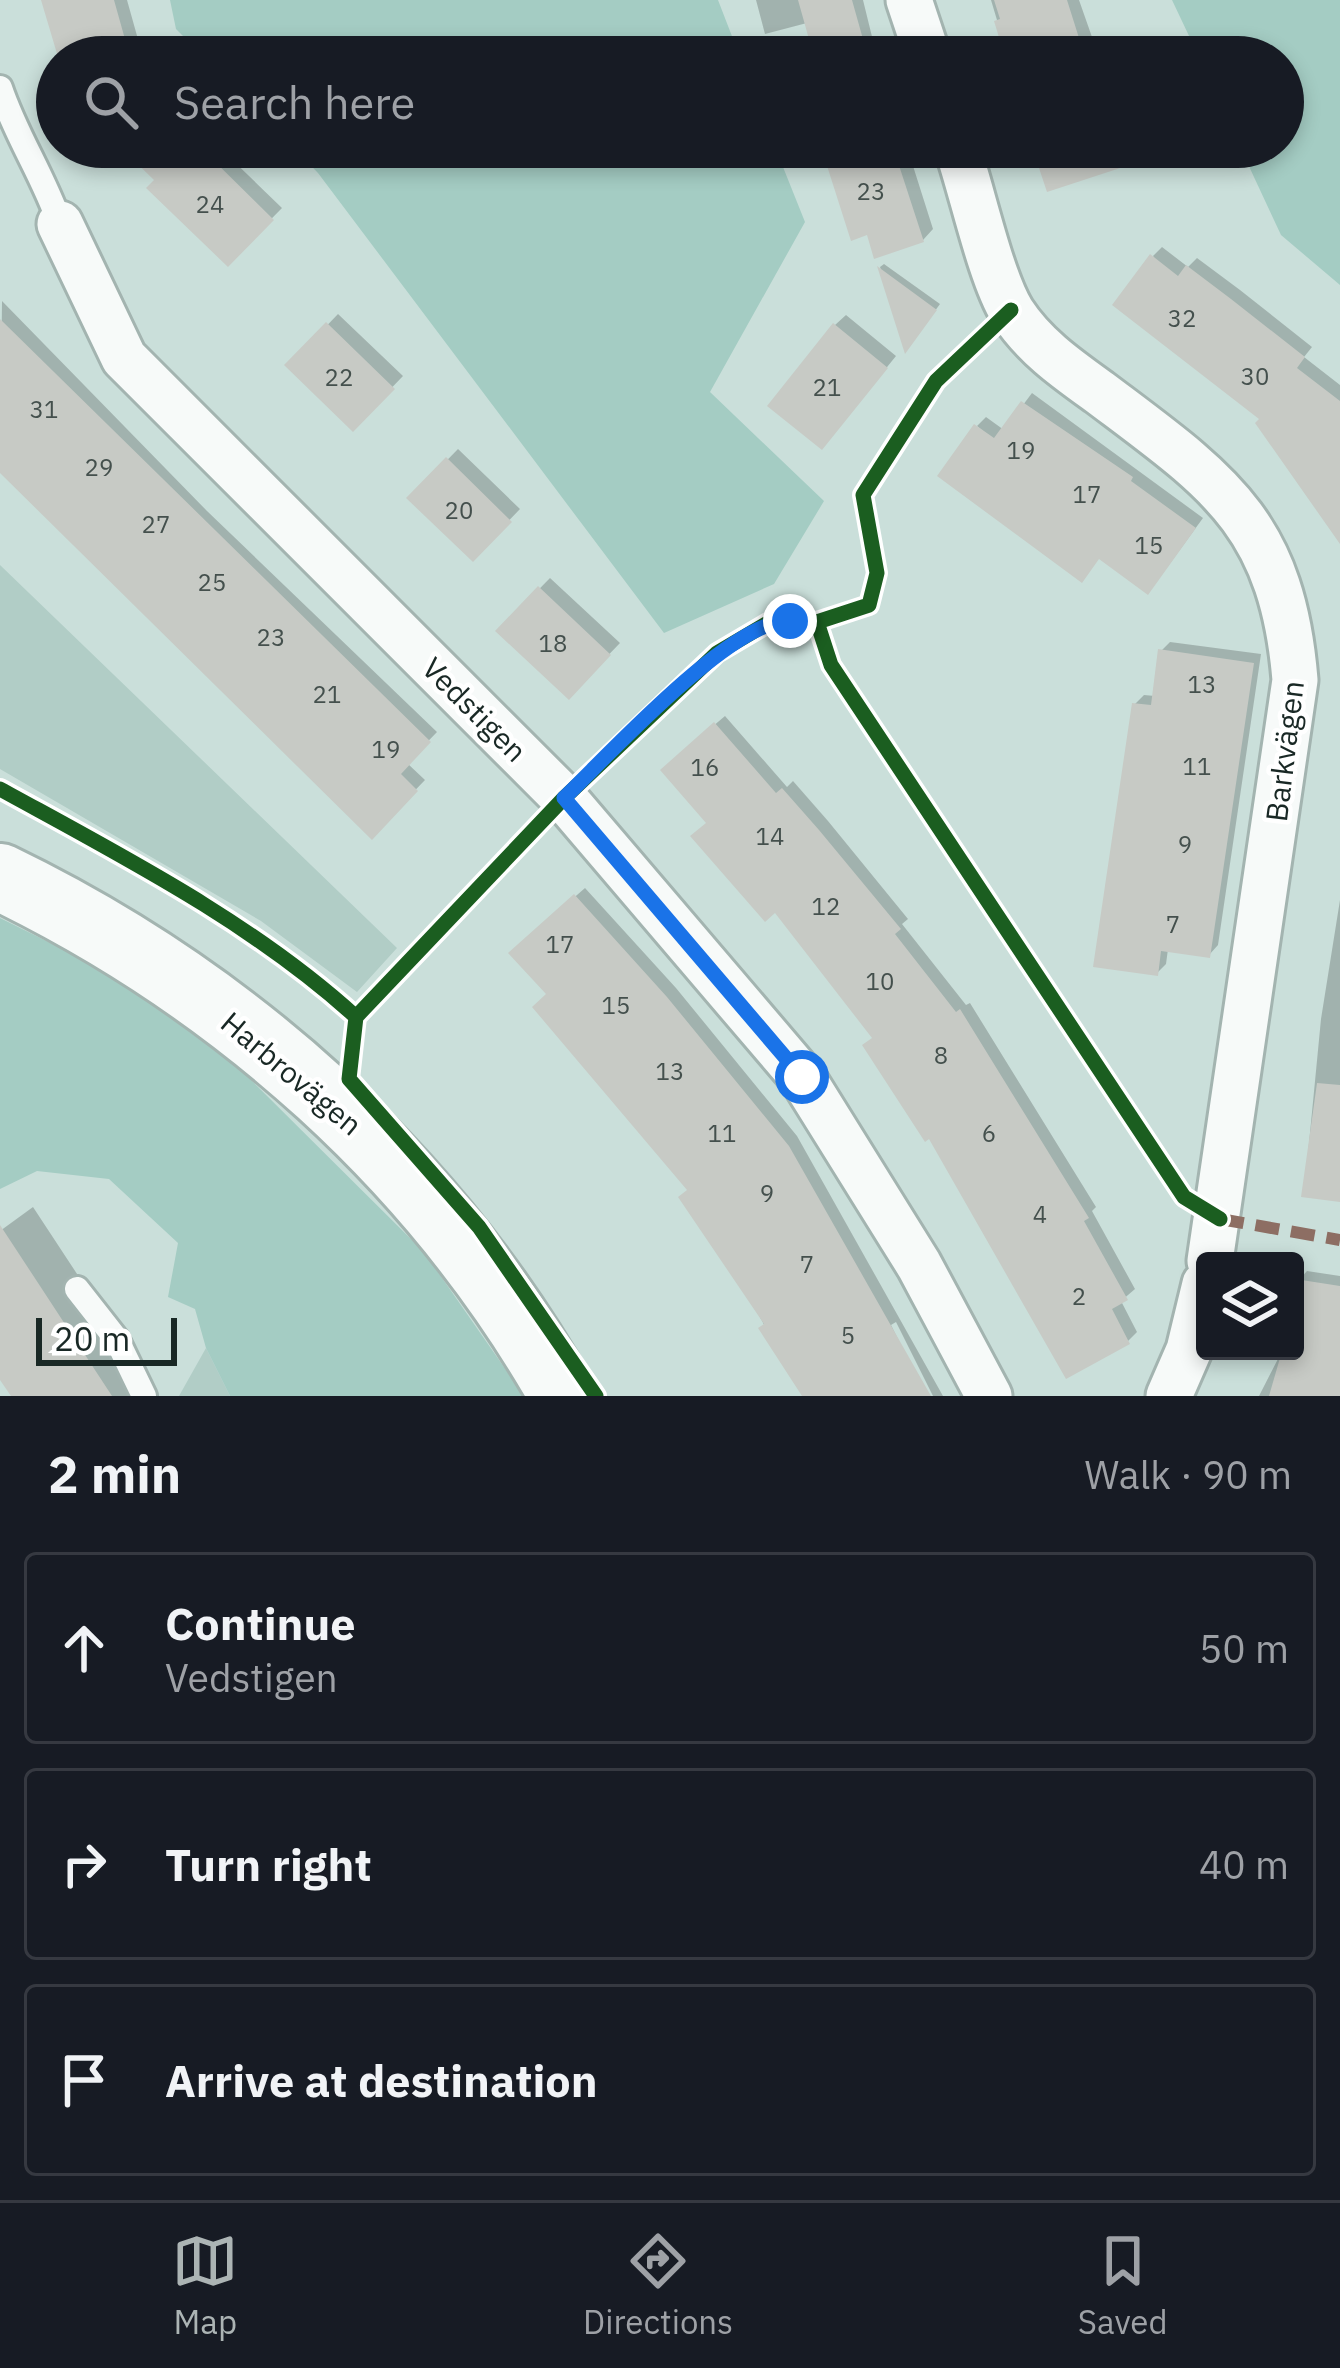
<!DOCTYPE html>
<html lang="en">
<head>
<meta charset="utf-8">
<style>
  :root { --surface:#171b24; --page:#20242c; --text:#f1f3f6; --muted:#9ea1a6; --line:#363941; --accent:#acb4b4 }
  body { margin:0; font-family:"IBM Plex Sans",sans-serif; background:var(--page); color:var(--text) }
  .controls { position:absolute; right:36px; bottom:36px; display:grid; overflow:hidden; border-radius:12px; box-shadow:0 6px 18px #0003 }
  .controls button { width:108px; height:108px; display:grid; place-items:center; padding:0; border:0; border-bottom:3px solid var(--line); background:var(--surface); color:var(--text); font:60px sans-serif }
  .scale { position:absolute; left:36px; bottom:30px; width:141px; box-sizing:border-box; padding-left:12px; border:6px solid #192825; border-top:0; font-size:33px; line-height:42px; white-space:nowrap; color:#192825; -webkit-text-stroke:9px #fff; paint-order:stroke }
  .stop { position:absolute; width:36px; height:36px; margin:-27px; border:9px solid #1a73e8; border-radius:50%; background:#fff }
  .stop.end { background:#1a73e8; border-color:#fff; box-shadow:0 3px 12px #0008 }
  .list { margin:0; padding:0; list-style:none }
  h2 { display:flex; justify-content:space-between; align-items:center; height:156px; margin:0; padding:0 48px; font-size:51px }
  h2 small { font-size:39px; font-weight:400; color:var(--muted) }
  .list li { display:grid; grid-template-columns:78px 1fr auto; gap:36px; align-items:center; box-sizing:border-box; height:192px; margin:0 24px 24px; padding:0 24px; border:3px solid var(--line); border-radius:12px }
  .list b { display:block; font-size:45px; white-space:nowrap }
  .list p { margin:0; font-size:39px; white-space:nowrap; color:var(--muted) }
  .list em { font-size:39px; font-style:normal; color:var(--muted) }
  .icon { flex:none; width:66px; height:66px; fill:none; stroke:currentColor; stroke-width:2; stroke-linecap:round; stroke-linejoin:round }
  .map { position:relative; flex:none; width:1340px; height:1396px; overflow:hidden }
  .search { position:absolute; background:var(--surface); box-shadow:0 6px 18px #0003; left:36px; right:36px; top:36px; height:132px; display:flex; align-items:center; gap:30px; box-sizing:border-box; padding:0 42px; border-radius:66px; color:var(--muted); font-size:45px }
  .sheet { height:804px; background:var(--surface) }
  nav { display:flex; justify-content:space-around; align-items:center; box-sizing:border-box; height:168px; border-top:3px solid var(--line); background:var(--surface); font-size:33px; color:var(--muted) }
  nav a { display:grid; justify-items:center; gap:6px }
  nav .on { color:var(--accent) }
  .map>svg:first-child { display:block }
</style>
</head>
<body>
<div class="map">
<svg width="1340" height="1396" viewBox="0 0 1340 1396">
  <rect width="100%" height="100%" fill="#cadfda"/>
  <!-- green -->
  <path fill="#b1cdc6" d="M 0,565 L 397,948 L 357,992 L 261,921 L 0,769 Z
    M 206,1348 L 230,1396 L 179,1396 Z"/>
  <!-- forest -->
  <path fill="#a4ccc3" d="M 170,0 L 718,0 L 740,57 L 204,57 L 176,29 Z
    M 1172,0 L 1340,0 L 1340,285 L 1281,235 L 1240,147 L 1283,147 L 1283,57 L 1199,57 Z
    M 293,147 L 775,147 L 805,222 L 710,392 L 824,501 L 774,584 L 664,633 L 318,173 Z
    M 0,918 L 111,973 L 230,1059 L 424,1252 L 524,1396 L 230,1396 L 206,1348 L 195,1309 L 168,1297 L 178,1243 L 109,1179 L 37,1171 L 0,1189 Z"/>
  <!-- shadow -->
  <path fill="#0003" d="M 44,0 L 127,0 L 141,50 L 134,57 L 61,57 Z
    M 756,0 L 863,0 L 877,57 L 817,57 L 807,23 L 765,34 Z
    M 991,0 L 1079,0 L 1099,57 L 1008,57 Z
    M 135,147 L 219,147 L 282,208 L 228,263 Z
    M 824,147 L 907,147 L 933,229 L 923,240 L 869,232 Z
    M 1162,247 L 1188,267 L 1197,258 L 1240,290 L 1312,347 L 1304,357 L 1340,385 L 1340,533 L 1153,256 Z
    M 884,264 L 940,304 L 907,349 L 880,267 Z
    M 2,301 L 207,511 L 437,732 L 407,763 L 425,780 L 372,835 L 0,467 Z
    M 338,314 L 403,376 L 353,428 L 289,365 Z
    M 846,315 L 896,356 L 832,435 L 835,325 Z
    M 1032,393 L 1203,518 L 1157,581 L 977,426 L 986,417 L 1004,430 Z
    M 458,449 L 520,509 L 473,558 L 411,497 Z
    M 550,578 L 620,643 L 569,696 L 499,630 Z
    M 1170,642 L 1261,654 L 1218,945 L 1209,955 L 1168,949 L 1166,964 L 1157,973 L 1135,704 L 1144,695 L 1155,696 L 1161,651 Z
    M 725,716 L 787,787 L 793,781 L 828,821 L 908,919 L 902,924 L 966,1005 L 970,1003 L 1096,1207 L 1092,1211 L 1135,1289 L 1121,1301 L 1137,1332 L 1128,1341 L 874,1037 L 709,822 L 672,761 Z
    M 585,888 L 676,988 L 797,1136 L 943,1396 L 933,1396 L 896,1322 L 891,1325 L 926,1396 L 803,1396 L 690,1189 L 549,994 L 521,944 Z
    M 1340,900 L 1340,1199 L 1304,1195 L 1321,1019 Z
    M 33,1207 L 129,1353 L 140,1396 L 14,1396 L 0,1374 L 0,1231 Z
    M 1307,1271 L 1340,1276 L 1340,1396 L 1259,1396 L 1282,1351 L 1295,1351 L 1298,1281 Z"/>
  <!-- building -->
  <path fill="#c7cac5" d="M 41,0 L 114,0 L 130,57 L 58,57 Z
    M 798,0 L 852,0 L 868,57 L 814,57 Z
    M 994,0 L 1067,0 L 1085,57 L 1005,57 L 994,21 L 1000,19 Z
    M 120,147 L 200,147 L 274,220 L 228,267 L 146,188 L 154,180 Z
    M 821,147 L 893,147 L 924,242 L 874,259 L 867,235 L 851,241 Z
    M 1032,147 L 1159,147 L 1160,155 L 1047,192 Z
    M 1150,254 L 1178,276 L 1186,265 L 1231,299 L 1305,357 L 1297,368 L 1340,401 L 1340,544 L 1255,423 L 1259,419 L 1112,305 Z
    M 877,266 L 937,310 L 905,354 Z
    M 0,319 L 431,742 L 401,774 L 418,791 L 372,840 L 0,473 Z
    M 326,322 L 395,389 L 353,432 L 284,365 Z
    M 833,323 L 888,368 L 822,450 L 767,406 Z
    M 1021,401 L 1133,477 L 1131,481 L 1196,528 L 1148,595 L 1099,559 L 1082,583 L 937,476 L 974,424 L 994,438 Z
    M 446,457 L 512,522 L 473,562 L 406,498 Z
    M 538,586 L 611,655 L 569,700 L 495,631 Z
    M 1158,649 L 1254,663 L 1210,958 L 1161,951 L 1158,976 L 1093,967 L 1132,703 L 1151,705 Z
    M 714,722 L 776,793 L 782,788 L 819,830 L 901,929 L 895,934 L 956,1012 L 960,1009 L 1089,1218 L 1084,1221 L 1128,1300 L 1112,1309 L 1130,1344 L 1066,1379 L 929,1139 L 925,1142 L 862,1045 L 872,1038 L 775,913 L 765,922 L 690,836 L 706,823 L 660,770 Z
    M 574,894 L 667,997 L 789,1146 L 931,1396 L 802,1396 L 758,1328 L 764,1324 L 678,1197 L 687,1190 L 532,1007 L 546,994 L 508,953 Z
    M 1317,1083 L 1340,1085 L 1340,1202 L 1301,1197 Z
    M 0,1225 L 42,1289 L 112,1396 L 11,1396 L 0,1380 Z
    M 1295,1279 L 1340,1286 L 1340,1396 L 1269,1396 L 1282,1351 L 1295,1351 Z"/>
  <g fill="none" stroke-linecap="round" stroke-linejoin="round">
    <!-- lane casing -->
    <g stroke="#a3b4b0" stroke-width="30">
      <path id="lane" d="M 0,88 C 16,136 43,175 60,224
        M 77,1289 L 117,1340 L 144,1396"/>
    </g>
    <!-- street casing -->
    <g stroke="#a3b4b0" stroke-width="51">
      <path id="street" d="M 909,0 L 928,57
        M 957,147 C 972,190 990,276 1012,312 C 1034,346 1067,369 1099,392 C 1217,481 1282,521 1295,680 L 1210,1261
        M 60,224 L 124,358 L 564,798 L 802,1077 L 919,1265 L 989,1396
        M 1169,1396 L 1189,1350 L 1205,1284"/>
    </g>
    <!-- secondary casing -->
    <g stroke="#a3b4b0" stroke-width="72">
      <path id="secondary" d="M 0,877 C 234,990 435,1169 563,1396"/>
    </g>
    <!-- lane -->
    <use href="#lane" stroke="#f7faf9" stroke-width="24"/>
    <!-- street -->
    <use href="#street" stroke="#f7faf9" stroke-width="45"/>
    <!-- secondary -->
    <use href="#secondary" stroke="#f7faf9" stroke-width="66"/>
    <!-- quiet -->
    <path stroke="#8d6e63" stroke-width="12" stroke-dasharray="24 12" stroke-linecap="butt" d="M 1220,1219 L 1340,1240"/>
    <!-- cycleway casing -->
    <g stroke="#fff" stroke-width="22">
      <path id="cycleway" d="M 817,622 L 831,665 L 1184,1197 L 1220,1219
        M 0,789 C 122,856 253,923 356,1017
        M 596,1396 L 479,1227 L 349,1079 L 356,1017 L 564,798 L 717,653 L 773,620 L 817,622 L 869,605 L 877,573 L 863,495 L 936,381 L 1011,310"/>
    </g>
    <!-- cycleway -->
    <use href="#cycleway" stroke="#1b5e20" stroke-width="15"/>
  </g>
  <g fill="none" stroke-linecap="round" stroke-linejoin="round">
    <!-- route -->
    <path stroke="#1a73e8" stroke-width="15" d="M 790,621 C 733,618 608,756 564,798 L 802,1077"/>
  </g>
  <g text-anchor="middle" dominant-baseline="central" stroke-width="9" stroke-linejoin="round" paint-order="stroke">
    <!-- number labels -->
    <g font-size="24" fill="#44504d">
      <text x="871" y="191">23</text>
      <text x="210" y="204">24</text>
      <text x="1182" y="318">32</text>
      <text x="1255" y="376">30</text>
      <text x="339" y="377">22</text>
      <text x="827" y="387">21</text>
      <text x="44" y="409">31</text>
      <text x="1021" y="450">19</text>
      <text x="99" y="467">29</text>
      <text x="1087" y="494">17</text>
      <text x="459" y="510">20</text>
      <text x="156" y="524">27</text>
      <text x="1149" y="545">15</text>
      <text x="212" y="582">25</text>
      <text x="271" y="637">23</text>
      <text x="553" y="643">18</text>
      <text x="1202" y="684">13</text>
      <text x="327" y="694">21</text>
      <text x="386" y="749">19</text>
      <text x="1197" y="766">11</text>
      <text x="705" y="767">16</text>
      <text x="770" y="836">14</text>
      <text x="1185" y="844">9</text>
      <text x="826" y="906">12</text>
      <text x="1173" y="924">7</text>
      <text x="560" y="944">17</text>
      <text x="880" y="981">10</text>
      <text x="616" y="1005">15</text>
      <text x="941" y="1055">8</text>
      <text x="670" y="1071">13</text>
      <text x="722" y="1133">11</text>
      <text x="989" y="1133">6</text>
      <text x="767" y="1193">9</text>
      <text x="1040" y="1214">4</text>
      <text x="807" y="1264">7</text>
      <text x="1079" y="1296">2</text>
      <text x="848" y="1335">5</text>
    </g>
    <!-- street labels -->
    <g font-size="30" fill="#192825" stroke="#fff">
      <text transform="translate(475 709) rotate(45)">Vedstigen</text>
      <text transform="translate(1284 751) rotate(-83)">Barkvägen</text>
      <text transform="translate(292 1073) rotate(40)">Harbrovägen</text>
    </g>
  </g>
</svg>
<div class="controls">
<button><svg class="icon" aria-label="layers" viewBox="0 0 24 24"><path d="M12 4l9 5-9 5-9-5zM3 14l9 5 9-5"/></svg></button>
</div>
<div class="scale">20 m</div>
<div class="stop" style="left:802px;top:1077px"></div>
<div class="stop end" style="left:790px;top:621px"></div>
<div class="search"><svg class="icon" aria-label="search" viewBox="0 0 24 24"><circle cx="10" cy="10" r="6"/><path d="M15 15l6 6"/></svg>Search here</div>
</div>
<section class="sheet">
<h2>2 min<small>Walk · 90 m</small></h2>
<ul class="list">
<li><svg class="icon" aria-label="ahead" viewBox="0 0 24 24"><path d="M12 20V5M6 11l6-6 6 6"/></svg><div><b>Continue</b><p>Vedstigen</p></div><em>50 m</em></li>
<li><svg class="icon" aria-label="right" viewBox="0 0 24 24"><path d="M7 20v-9h11M14 6l5 5-5 5"/></svg><div><b>Turn right</b></div><em>40 m</em></li>
<li><svg class="icon" aria-label="arrive" viewBox="0 0 24 24"><path d="M6 21V4h12l-3 4 3 4H6"/></svg><div><b>Arrive at destination</b></div></li>
</ul>
</section>
<nav>
<a class="on"><svg class="icon" aria-label="map" viewBox="0 0 24 24"><path d="M3 6l6-2 6 2 6-2v14l-6 2-6-2-6 2zM9 4v14M15 6v14"/></svg>Map</a>
<a><svg class="icon" aria-label="directions" viewBox="0 0 24 24"><path d="M12 3l9 9-9 9-9-9zM9 14v-3h6M13 9l2 2-2 2"/></svg>Directions</a>
<a><svg class="icon" aria-label="saved" viewBox="0 0 24 24"><path d="M7 4h10v16l-5-4-5 4z"/></svg>Saved</a>
</nav>
</body>
</html>
